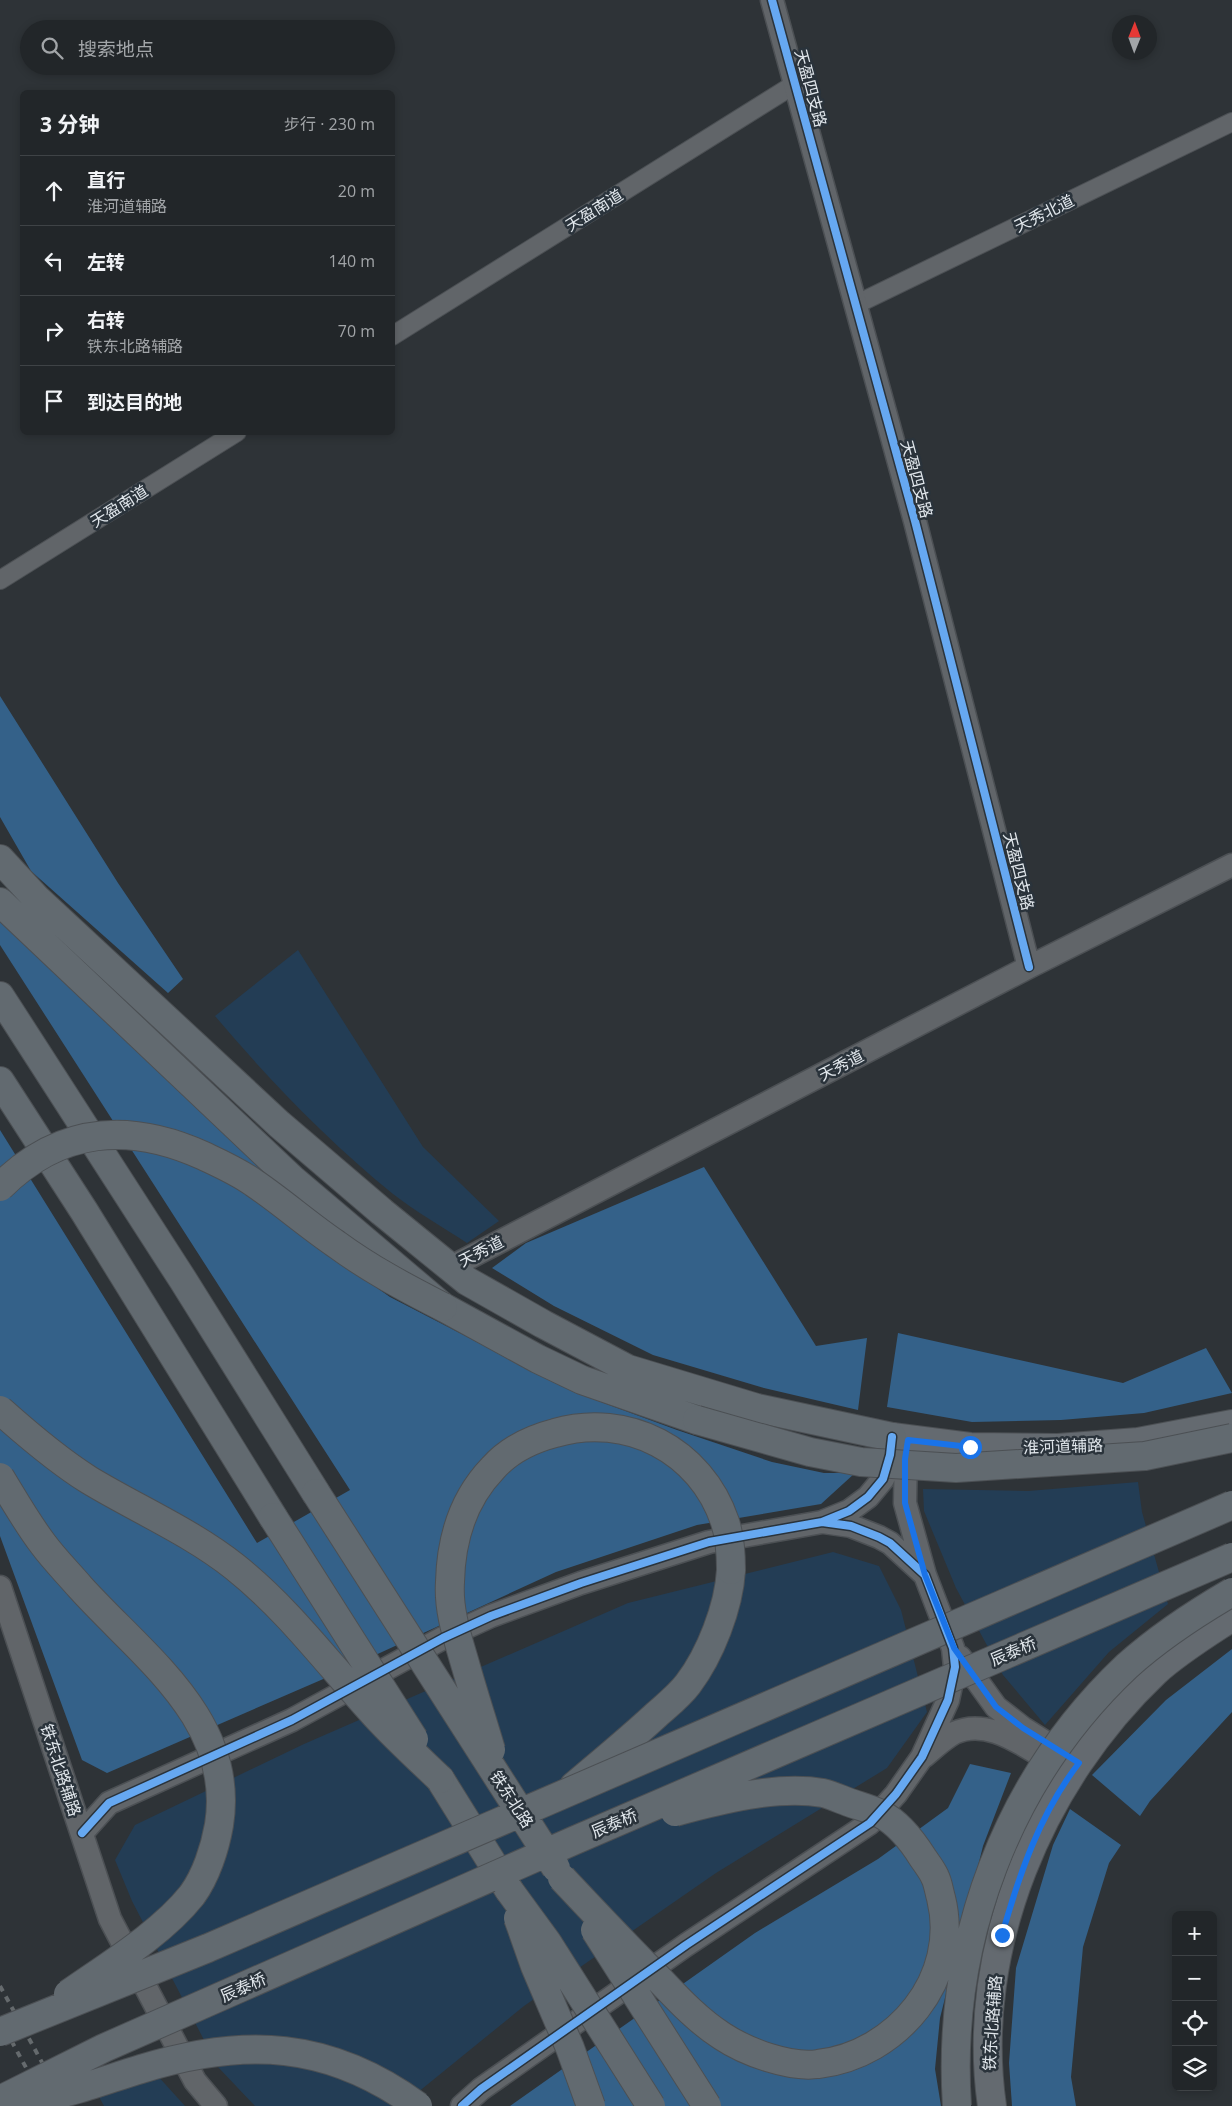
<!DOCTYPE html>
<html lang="zh">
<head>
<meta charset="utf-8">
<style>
  :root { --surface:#222629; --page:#2e3235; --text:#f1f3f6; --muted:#a2a5a8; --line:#3f4346 }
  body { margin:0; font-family:"Open Sans","Noto Sans SC",sans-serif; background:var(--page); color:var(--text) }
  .controls { position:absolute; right:15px; bottom:15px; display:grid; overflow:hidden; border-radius:8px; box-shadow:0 2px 8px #0003 }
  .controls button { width:45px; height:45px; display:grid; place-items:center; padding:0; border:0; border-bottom:1px solid var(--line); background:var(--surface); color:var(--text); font:25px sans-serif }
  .compass { position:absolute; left:1112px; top:15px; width:45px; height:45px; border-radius:50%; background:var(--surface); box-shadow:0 2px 8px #0003; rotate:1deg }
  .stop { position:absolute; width:15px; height:15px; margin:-11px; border:4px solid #1a73e8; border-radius:50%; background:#fff }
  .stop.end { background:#1a73e8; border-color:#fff; box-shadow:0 1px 5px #0008 }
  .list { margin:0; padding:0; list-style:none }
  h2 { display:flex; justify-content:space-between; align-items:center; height:65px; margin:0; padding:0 20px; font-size:21px }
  h2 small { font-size:16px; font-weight:400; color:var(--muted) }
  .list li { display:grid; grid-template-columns:32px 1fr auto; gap:15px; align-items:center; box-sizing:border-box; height:70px; padding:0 20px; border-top:1px solid var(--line) }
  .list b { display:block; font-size:19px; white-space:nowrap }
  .list p { margin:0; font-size:16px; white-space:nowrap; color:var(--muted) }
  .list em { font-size:16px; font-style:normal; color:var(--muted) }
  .icon { flex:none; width:28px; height:28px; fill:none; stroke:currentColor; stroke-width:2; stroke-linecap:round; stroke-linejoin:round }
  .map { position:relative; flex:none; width:1232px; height:2106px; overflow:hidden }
  .search { position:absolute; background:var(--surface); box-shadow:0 2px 8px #0003; left:20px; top:20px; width:375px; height:55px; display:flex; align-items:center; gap:12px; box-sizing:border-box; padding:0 18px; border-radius:28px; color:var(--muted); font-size:19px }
  .panel { position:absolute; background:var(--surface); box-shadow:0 2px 8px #0003; left:20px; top:90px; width:375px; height:345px; border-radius:8px }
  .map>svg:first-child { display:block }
</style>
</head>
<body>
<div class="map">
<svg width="1232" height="2106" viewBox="0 0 1232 2106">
  <rect width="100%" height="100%" fill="#2e3337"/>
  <!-- green -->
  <path fill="#233d55" d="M 298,950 L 423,1147 L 499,1221 L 467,1243 C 443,1227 416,1212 393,1194 C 328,1141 269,1080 215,1016 Z
    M 1138,1482 L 1142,1512 L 1168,1604 L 1109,1652 L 1045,1725 L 1003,1675 L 956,1588 L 924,1511 L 923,1489 L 1028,1491 Z
    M 833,1552 L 879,1566 L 901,1610 L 927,1712 L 887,1768 L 716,1873 L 524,2006 L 401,2106 L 255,2106 L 218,2067 L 132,1901 L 115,1860 L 135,1825 L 304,1744 L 628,1603 Z
    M 156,2074 L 185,2106 L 104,2106 L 98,2095 Z"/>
  <!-- forest -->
  <path fill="#346189" d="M 0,696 L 118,883 L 183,979 L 168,993 L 31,871 L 0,817 Z
    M 0,918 L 252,1156 L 336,1259 L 390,1297 L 574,1392 L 677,1430 L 772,1462 L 824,1473 L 855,1473 L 821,1504 L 697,1525 L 556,1572 L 321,1680 L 107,1773 L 82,1760 L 0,1536 L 0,1130 L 257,1543 L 350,1490 L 0,945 Z
    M 704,1167 L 816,1346 L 867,1338 L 858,1410 L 764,1388 L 653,1355 L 554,1306 L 492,1268 L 526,1243 Z
    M 898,1333 L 1123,1383 L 1206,1348 L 1232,1393 L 1144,1413 L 1061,1420 L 972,1422 L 887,1407 Z
    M 1232,1649 L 1232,1712 L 1150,1801 L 1140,1816 L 1092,1775 L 1166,1700 Z
    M 970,1764 L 1011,1773 L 983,1846 L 940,2018 L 935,2069 L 941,2106 L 510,2106 L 755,1933 L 878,1859 L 948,1808 Z
    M 1070,1809 L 1121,1845 L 1109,1863 L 1083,1947 L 1071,2077 L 1076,2106 L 1012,2106 L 1009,2063 L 1016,1968 L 1053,1845 Z"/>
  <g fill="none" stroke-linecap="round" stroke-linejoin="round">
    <!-- minor casing -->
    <g stroke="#4c5054" stroke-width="20">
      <path id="minor" d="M 855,305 L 1232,122
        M 392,336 L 795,84
        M 0,580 L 237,432"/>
    </g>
    <!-- tertiary casing -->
    <g stroke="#4c5054" stroke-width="25">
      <path id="tertiary" d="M 772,0 L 915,521 L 1029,967
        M 451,1267 L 1029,967 L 1232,865
        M 906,1449 L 905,1503 L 925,1575
        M 0,1587 L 110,1919 L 195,2081 L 216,2106
        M 960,1657 L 996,1707 L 1023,1728 L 1069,1757
        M 923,1757 C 933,1749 943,1739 954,1733 C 982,1720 1011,1737 1035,1752
        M 82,1833 L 109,1803 L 292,1720 L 443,1638 L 491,1616 L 581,1583 L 709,1542 L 822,1522 L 849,1511 L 868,1497 L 883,1479 L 887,1470 L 891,1448
        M 462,2106 L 481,2089 L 686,1945 L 870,1823 L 896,1794 L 922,1757 L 948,1700 L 955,1667 L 953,1648 L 925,1575 L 890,1543 L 879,1537 L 851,1526 L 823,1522"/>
    </g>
    <!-- primary casing -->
    <g stroke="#4c5054" stroke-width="30">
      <path id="primary" d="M 892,1437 L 970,1447 L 1058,1448 L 1138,1442 L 1232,1424
        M 992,2106 C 969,1948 1041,1780 1155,1672 C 1178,1651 1206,1634 1232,1617"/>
    </g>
    <!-- trunk casing -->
    <g stroke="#4c5054" stroke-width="30">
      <path id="trunk" d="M 0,859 L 36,898 L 279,1124 L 382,1212 L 467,1281 L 543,1324 L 628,1369 L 757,1408 L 892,1437
        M 0,902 L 292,1179 L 443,1307 L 538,1359 L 582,1380 L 697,1420
        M 0,996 L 183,1280 L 316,1493
        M 0,1081 L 84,1211 L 273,1517
        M 440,1779 L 509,1890
        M 574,1786 C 601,1763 629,1740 655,1716 C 666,1706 679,1696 688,1684 C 710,1655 729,1607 731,1570"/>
    </g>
    <!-- minor -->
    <use href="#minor" stroke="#616569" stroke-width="18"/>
    <!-- tertiary -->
    <use href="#tertiary" stroke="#616569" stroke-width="22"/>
    <!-- primary -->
    <use href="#primary" stroke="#646a70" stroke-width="28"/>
    <!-- trunk -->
    <use href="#trunk" stroke="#626a70" stroke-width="28"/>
    <!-- rail -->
    <path stroke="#656a6d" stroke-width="4" stroke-dasharray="6 6" stroke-linecap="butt" d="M 0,1986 L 66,2106
      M 0,2020 L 47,2106"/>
    <!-- trunk-bridge casing -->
    <g stroke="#4c5054" stroke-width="30" stroke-linecap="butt">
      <path id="trunk-bridge" d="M 0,1187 C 60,1127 129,1122 204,1156 C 221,1164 239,1172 254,1183 C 282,1202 308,1225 336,1244 C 370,1269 406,1288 443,1307
        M 0,1410 C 28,1435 57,1460 89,1480 C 137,1509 191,1532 235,1567 C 289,1610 329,1665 375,1715 C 396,1738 418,1758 440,1779
        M 697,1420 L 810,1452 L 861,1462 L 956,1468 L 1145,1456 L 1232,1438
        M 0,1477 C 14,1500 27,1523 43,1544 C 54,1559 68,1573 80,1587 C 142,1656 236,1720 219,1825 C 215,1848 206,1876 192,1895 C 162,1933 108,1966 68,1994
        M 316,1493 L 556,1868
        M 273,1517 L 414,1739
        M 491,1750 C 483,1723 474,1695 466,1667 C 458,1639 448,1611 450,1582 C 451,1540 463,1499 493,1468 C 509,1450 532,1439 555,1433 C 627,1412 701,1450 725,1522 C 730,1537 731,1554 731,1570
        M 562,1878 C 594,1912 625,1945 657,1977 C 677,1998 697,2020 722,2036 C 746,2052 790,2068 818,2064 C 897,2055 961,1978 941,1898 C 939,1891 938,1883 935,1877 C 932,1870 927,1864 923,1858 C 913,1842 898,1823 881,1814 C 871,1809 859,1806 848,1802 C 840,1799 831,1795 823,1793 C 777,1785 719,1800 675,1812
        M 509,1890 L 547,1942 L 651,2106
        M 518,1918 L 535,1966 L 570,2048 L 591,2106
        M 595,1930 L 707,2106
        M 0,2032 L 208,1948 L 1232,1505
        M 24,2099 C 64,2097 104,2080 141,2069 C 245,2037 329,2041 418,2106
        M 0,2100 L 104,2048 L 573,1841 L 1232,1557
        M 957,2106 C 946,1942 1007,1779 1127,1666 C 1158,1638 1196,1613 1232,1592"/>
    </g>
    <!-- trunk-bridge -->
    <use href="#trunk-bridge" stroke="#626a70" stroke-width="28"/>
    <!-- cycleway casing -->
    <g stroke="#2a333b" stroke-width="11">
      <path id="cycleway" d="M 772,0 L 915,521 L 1029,967
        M 82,1833 L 109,1803 L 292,1720 L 443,1638 L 491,1616 L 581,1583 L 709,1542 L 822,1522 L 849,1511 L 868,1497 L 883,1479 L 890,1455 L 892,1437
        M 462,2106 L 481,2089 L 686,1945 L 870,1823 L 896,1794 L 922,1757 L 948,1700 L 955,1667 L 953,1648 L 925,1575 L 890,1543 L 879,1537 L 851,1526 L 822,1522"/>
    </g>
    <!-- cycleway -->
    <use href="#cycleway" stroke="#66a8f1" stroke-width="8"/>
  </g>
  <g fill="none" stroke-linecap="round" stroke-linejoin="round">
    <!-- route -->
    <path stroke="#1a73e8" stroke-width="6" d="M 970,1447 L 908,1440 L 905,1459 L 905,1503 L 925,1575 L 954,1648 L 996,1707 L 1023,1728 L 1079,1763 C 1040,1813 1019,1875 1002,1935"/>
  </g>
  <g text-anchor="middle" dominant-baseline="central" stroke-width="5" stroke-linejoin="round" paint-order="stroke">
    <!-- street labels -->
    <g font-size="16" fill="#e1e7ec" stroke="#2a333b">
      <text transform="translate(811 88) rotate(75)">天盈四支路</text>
      <text transform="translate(594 210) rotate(-32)">天盈南道</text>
      <text transform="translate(1044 213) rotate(-26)">天秀北道</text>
      <text transform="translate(917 479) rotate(75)">天盈四支路</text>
      <text transform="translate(119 506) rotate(-32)">天盈南道</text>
      <text transform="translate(1019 871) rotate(76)">天盈四支路</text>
      <text transform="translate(841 1065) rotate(-27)">天秀道</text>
      <text transform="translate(481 1251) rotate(-27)">天秀道</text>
      <text transform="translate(1063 1446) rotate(-2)">淮河道辅路</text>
      <text transform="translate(1013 1651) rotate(-23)">辰泰桥</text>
      <text transform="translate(61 1770) rotate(72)">铁东北路辅路</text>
      <text transform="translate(512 1799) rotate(57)">铁东北路</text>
      <text transform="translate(614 1823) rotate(-23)">辰泰桥</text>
      <text transform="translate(243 1987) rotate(-24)">辰泰桥</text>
      <text transform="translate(992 2023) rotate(-86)">铁东北路辅路</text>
    </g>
  </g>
</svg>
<div class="controls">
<button>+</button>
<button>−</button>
<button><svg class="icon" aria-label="locate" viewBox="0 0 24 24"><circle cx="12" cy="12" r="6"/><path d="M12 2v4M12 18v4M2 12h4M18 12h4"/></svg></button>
<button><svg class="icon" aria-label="layers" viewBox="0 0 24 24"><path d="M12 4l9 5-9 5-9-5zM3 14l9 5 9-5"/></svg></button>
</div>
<svg class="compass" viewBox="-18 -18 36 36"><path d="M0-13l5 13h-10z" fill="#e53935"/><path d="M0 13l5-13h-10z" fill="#a2a5a8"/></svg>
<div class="stop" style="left:970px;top:1447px"></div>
<div class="stop end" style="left:1002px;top:1935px"></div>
<div class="search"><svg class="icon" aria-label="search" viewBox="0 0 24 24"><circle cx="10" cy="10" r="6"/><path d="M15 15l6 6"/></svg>搜索地点</div>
<section class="panel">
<h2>3 分钟<small>步行 · 230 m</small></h2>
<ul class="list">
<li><svg class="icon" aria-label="ahead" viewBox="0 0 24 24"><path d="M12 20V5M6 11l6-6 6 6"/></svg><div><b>直行</b><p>淮河道辅路</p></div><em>20 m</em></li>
<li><svg class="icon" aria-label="left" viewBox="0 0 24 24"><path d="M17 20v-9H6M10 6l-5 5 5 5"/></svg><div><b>左转</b></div><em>140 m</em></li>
<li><svg class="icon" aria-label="right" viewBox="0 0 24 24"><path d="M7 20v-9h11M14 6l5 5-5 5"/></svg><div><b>右转</b><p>铁东北路辅路</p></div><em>70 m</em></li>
<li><svg class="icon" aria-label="arrive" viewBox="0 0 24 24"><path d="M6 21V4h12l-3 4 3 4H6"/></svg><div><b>到达目的地</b></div></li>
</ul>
</section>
</div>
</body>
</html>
